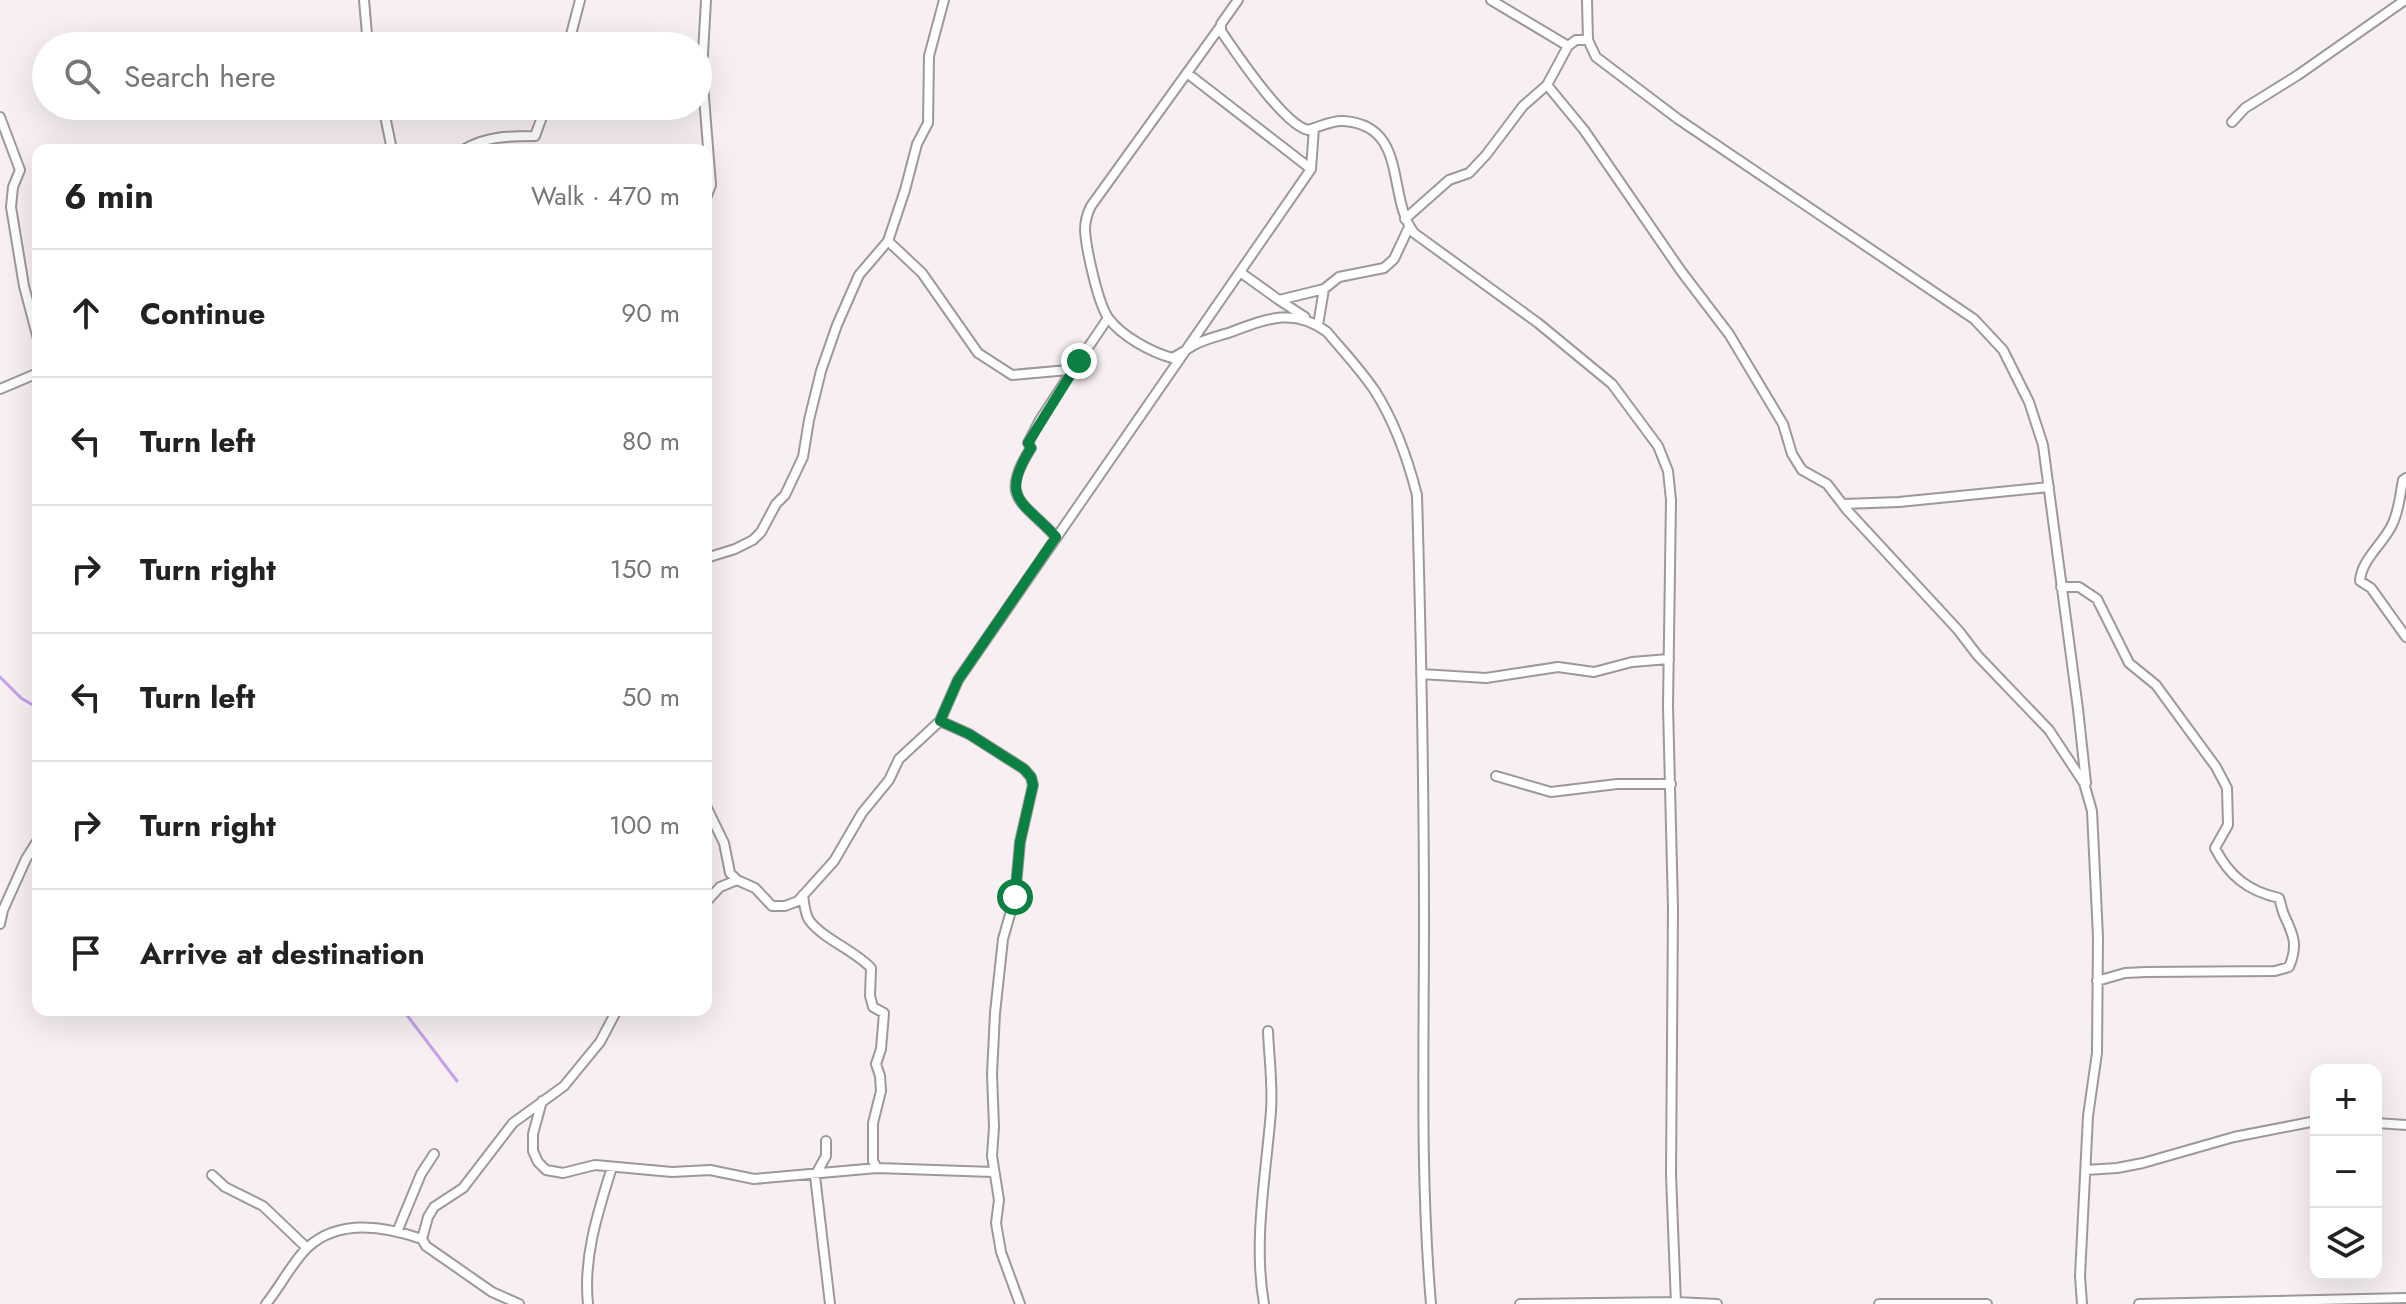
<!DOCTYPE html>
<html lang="en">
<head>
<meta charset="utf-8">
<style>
  :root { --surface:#fff; --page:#f2f2f2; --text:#222; --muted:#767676; --line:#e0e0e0 }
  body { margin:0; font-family:Jost,sans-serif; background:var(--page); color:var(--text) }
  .controls { position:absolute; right:24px; bottom:24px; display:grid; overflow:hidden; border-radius:16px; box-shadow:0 8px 32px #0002 }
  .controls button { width:72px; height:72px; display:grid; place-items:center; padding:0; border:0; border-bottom:2px solid var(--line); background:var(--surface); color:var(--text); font:40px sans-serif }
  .stop { position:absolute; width:24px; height:24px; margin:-18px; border:6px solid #0b8043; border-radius:50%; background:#fff }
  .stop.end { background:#0b8043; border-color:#fff; box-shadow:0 2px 8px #0008 }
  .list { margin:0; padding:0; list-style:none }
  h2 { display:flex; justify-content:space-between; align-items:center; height:104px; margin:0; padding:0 32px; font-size:34px }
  h2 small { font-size:26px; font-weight:400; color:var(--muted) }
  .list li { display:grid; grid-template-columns:52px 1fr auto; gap:24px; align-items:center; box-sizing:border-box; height:128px; padding:0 32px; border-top:2px solid var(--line) }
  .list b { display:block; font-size:30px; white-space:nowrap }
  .list em { font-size:26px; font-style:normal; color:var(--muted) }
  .icon { flex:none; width:44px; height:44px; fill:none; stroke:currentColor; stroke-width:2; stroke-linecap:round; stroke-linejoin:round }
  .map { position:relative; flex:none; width:2406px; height:1304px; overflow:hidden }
  .search { position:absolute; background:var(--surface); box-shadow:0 8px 32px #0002; left:32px; top:32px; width:680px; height:88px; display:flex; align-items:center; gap:20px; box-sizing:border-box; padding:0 28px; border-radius:44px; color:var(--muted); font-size:30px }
  .panel { position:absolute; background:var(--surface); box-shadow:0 8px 32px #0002; left:32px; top:144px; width:680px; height:872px; border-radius:16px }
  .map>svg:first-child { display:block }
</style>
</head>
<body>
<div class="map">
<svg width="2406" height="1304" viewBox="0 0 2406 1304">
  <rect width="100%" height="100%" fill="#f7eff2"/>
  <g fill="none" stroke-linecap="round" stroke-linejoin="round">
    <!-- stream -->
    <path stroke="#c6a0eb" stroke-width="3" d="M 0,677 L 21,698 L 38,708
      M 403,1010 L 457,1081"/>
    <!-- minor casing -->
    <g stroke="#9e989a" stroke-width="12">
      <path id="minor" d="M 364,0 L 368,46
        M 1238,0 L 1221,24 L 1221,31 C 1236,53 1283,124 1308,130 C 1320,127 1331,120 1344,121 C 1409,126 1386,196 1414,233 L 1538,323 L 1612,384 L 1658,446 L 1668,471 L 1671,500 L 1668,706 L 1673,908 L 1671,1175 L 1676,1304
        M 1491,0 L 1568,46 L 1547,85 L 1584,130 L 1681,271 L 1729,334 L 1783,424 L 1792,454 L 1802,470 L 1827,484 L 1847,510 L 1958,630 L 1978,656 L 2049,730 L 2084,783 L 2092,811 L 2098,937 L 2097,1053 L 2088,1116 L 2080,1276 L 2082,1304
        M 1587,0 L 1588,40
        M 1220,27 L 1091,206 C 1087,214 1085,220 1085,230 C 1086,248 1098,305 1109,319 C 1123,337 1151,352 1172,358 C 1181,354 1187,349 1194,345 C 1205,339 1219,336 1231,332 C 1266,319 1294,307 1327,332 C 1343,351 1361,370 1375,391 C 1394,421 1408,460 1417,495 C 1421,637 1424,779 1424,921 C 1424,1048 1420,1177 1431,1304
        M 568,46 L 580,0
        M 1568,46 L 1576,40 L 1588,40 L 1596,57 L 1678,119 L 1974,319 L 2003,350 L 2029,402 L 2043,445 L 2078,709 L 2086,783
        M 383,106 L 392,150
        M 0,117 L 20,170 L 13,187 L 11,207 L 24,286 L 38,339
        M 2232,122 L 2245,108 L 2298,75 L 2405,0
        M 463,150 C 486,136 510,136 535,136 L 546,106
        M 1311,169 L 1314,128
        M 706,198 L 711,185 L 702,72 L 706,0
        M 1405,219 L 1449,180 L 1469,173 L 1486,155 L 1523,106 L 1547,85
        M 888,241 L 922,273 L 978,353 L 1012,375 L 1068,370 L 1079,361 L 1108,318
        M 1240,272 L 1279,300 L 1324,289 L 1339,277 L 1384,268 L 1394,259 L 1409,227
        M 1279,300 L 1305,317
        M 1318,325 L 1324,289
        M 0,389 L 38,373
        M 2406,478 L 2403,480 C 2400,495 2399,511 2392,525 C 2383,544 2361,560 2360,581 L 2371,588 L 2406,637
        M 1843,504 L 1899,502 L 2049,487
        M 1056,537 C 1023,501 998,499 1031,448 L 1028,443 L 1040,420 L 1076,365
        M 706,558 L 735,549 L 753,540 L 761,532 L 776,504 L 785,495 L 803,457 L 809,420 L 821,371 L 837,325 L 859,275 L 888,241 L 905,190 L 917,144 L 928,123 L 929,56 L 944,0
        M 2061,587 L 2079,587 L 2097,599 L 2129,663 L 2156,685 L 2216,767 L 2227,788 L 2228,825 L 2215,848 C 2229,876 2248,891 2279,898 C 2281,904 2282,911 2285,917 C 2294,936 2298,946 2289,967 L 2275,971 L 2146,972 L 2125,973 L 2097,981
        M 1421,674 L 1486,678 L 1558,667 L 1594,672 L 1632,662 L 1669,659
        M 940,721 L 969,734 L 1024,769 L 1031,777 L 1033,785 L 1020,842 L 1015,897 L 1003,939 L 995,1013 L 992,1074 L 994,1127 L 992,1156 L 999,1200 L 996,1223 L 1001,1252 L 1020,1304
        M 1496,776 L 1551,792 L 1617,784 L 1671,784
        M 706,806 L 724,843 L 730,873 L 737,880 L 755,888 L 772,906 L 785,906 L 798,901 L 834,861 L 862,813 L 889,780 L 899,759 L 940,721 L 958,680 L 1311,169 L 1187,73
        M 803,895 C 804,903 805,914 809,920 C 823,939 854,950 871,968 L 870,996 L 873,1007 L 884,1013 L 881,1049 L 876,1064 L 880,1076 L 881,1091 L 873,1123 L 873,1161 L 877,1168
        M 706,902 L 720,887 L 737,880
        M 0,924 L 3,910 L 26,859 L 38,840
        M 542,1101 L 533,1134 L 533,1151 L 538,1162 L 546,1170 L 563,1173 L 595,1165 L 672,1172 L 710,1170 L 754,1179 L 877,1168 L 993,1172
        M 2376,1123 L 2406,1125
        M 826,1141 L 826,1156 L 815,1176 L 830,1304
        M 2086,1170 L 2117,1168 L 2143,1163 L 2234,1137 L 2316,1121
        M 212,1175 L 225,1187 L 263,1206 L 307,1248
        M 397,1232 L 421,1174 L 434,1154
        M 422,1239 L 428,1217 L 434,1207 L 463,1188 L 513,1123 L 564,1086 L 600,1042 L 617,1010
        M 266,1304 C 280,1287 293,1261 308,1247 C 340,1218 385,1226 422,1239 L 426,1246 L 492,1292 L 519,1304
        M 588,1304 C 583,1257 598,1212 612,1167
        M 1264,1304 C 1253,1241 1266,1175 1271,1111 C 1273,1084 1269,1058 1268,1031
        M 1520,1304 L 1676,1302 L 1717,1304
        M 1879,1304 L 1987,1304
        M 2139,1304 L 2406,1298"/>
    </g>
    <!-- minor -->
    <use href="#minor" stroke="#fff" stroke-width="8"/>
  </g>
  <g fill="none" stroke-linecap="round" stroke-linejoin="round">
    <!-- route -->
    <path stroke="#0b8043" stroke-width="10" d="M 1015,897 L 1020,842 L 1033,785 L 1031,777 L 1024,769 L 969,734 L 940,721 L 958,680 L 1056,537 C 1023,501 999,499 1031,448 L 1028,443 L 1079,361"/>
  </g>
</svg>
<div class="controls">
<button>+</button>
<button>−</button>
<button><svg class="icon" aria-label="layers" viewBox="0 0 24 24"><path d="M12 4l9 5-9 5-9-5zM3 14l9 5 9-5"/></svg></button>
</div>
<div class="stop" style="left:1015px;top:897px"></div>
<div class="stop end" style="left:1079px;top:361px"></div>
<div class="search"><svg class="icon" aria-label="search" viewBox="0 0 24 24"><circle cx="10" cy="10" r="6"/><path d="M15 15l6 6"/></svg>Search here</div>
<section class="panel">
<h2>6 min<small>Walk · 470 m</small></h2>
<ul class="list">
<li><svg class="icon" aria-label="ahead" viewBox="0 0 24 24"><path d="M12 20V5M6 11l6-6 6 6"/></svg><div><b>Continue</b></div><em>90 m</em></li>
<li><svg class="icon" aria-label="left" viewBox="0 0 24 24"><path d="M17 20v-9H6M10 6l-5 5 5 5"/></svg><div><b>Turn left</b></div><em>80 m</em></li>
<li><svg class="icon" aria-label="right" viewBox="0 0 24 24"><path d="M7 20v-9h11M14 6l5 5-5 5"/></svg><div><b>Turn right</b></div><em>150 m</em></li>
<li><svg class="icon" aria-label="left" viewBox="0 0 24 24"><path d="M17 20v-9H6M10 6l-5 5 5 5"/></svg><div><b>Turn left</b></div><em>50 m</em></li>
<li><svg class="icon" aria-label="right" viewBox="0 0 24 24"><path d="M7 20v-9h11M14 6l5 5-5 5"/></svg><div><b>Turn right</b></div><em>100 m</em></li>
<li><svg class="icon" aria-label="arrive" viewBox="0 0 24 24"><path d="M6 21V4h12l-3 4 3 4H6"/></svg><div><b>Arrive at destination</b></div></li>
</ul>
</section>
</div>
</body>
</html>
